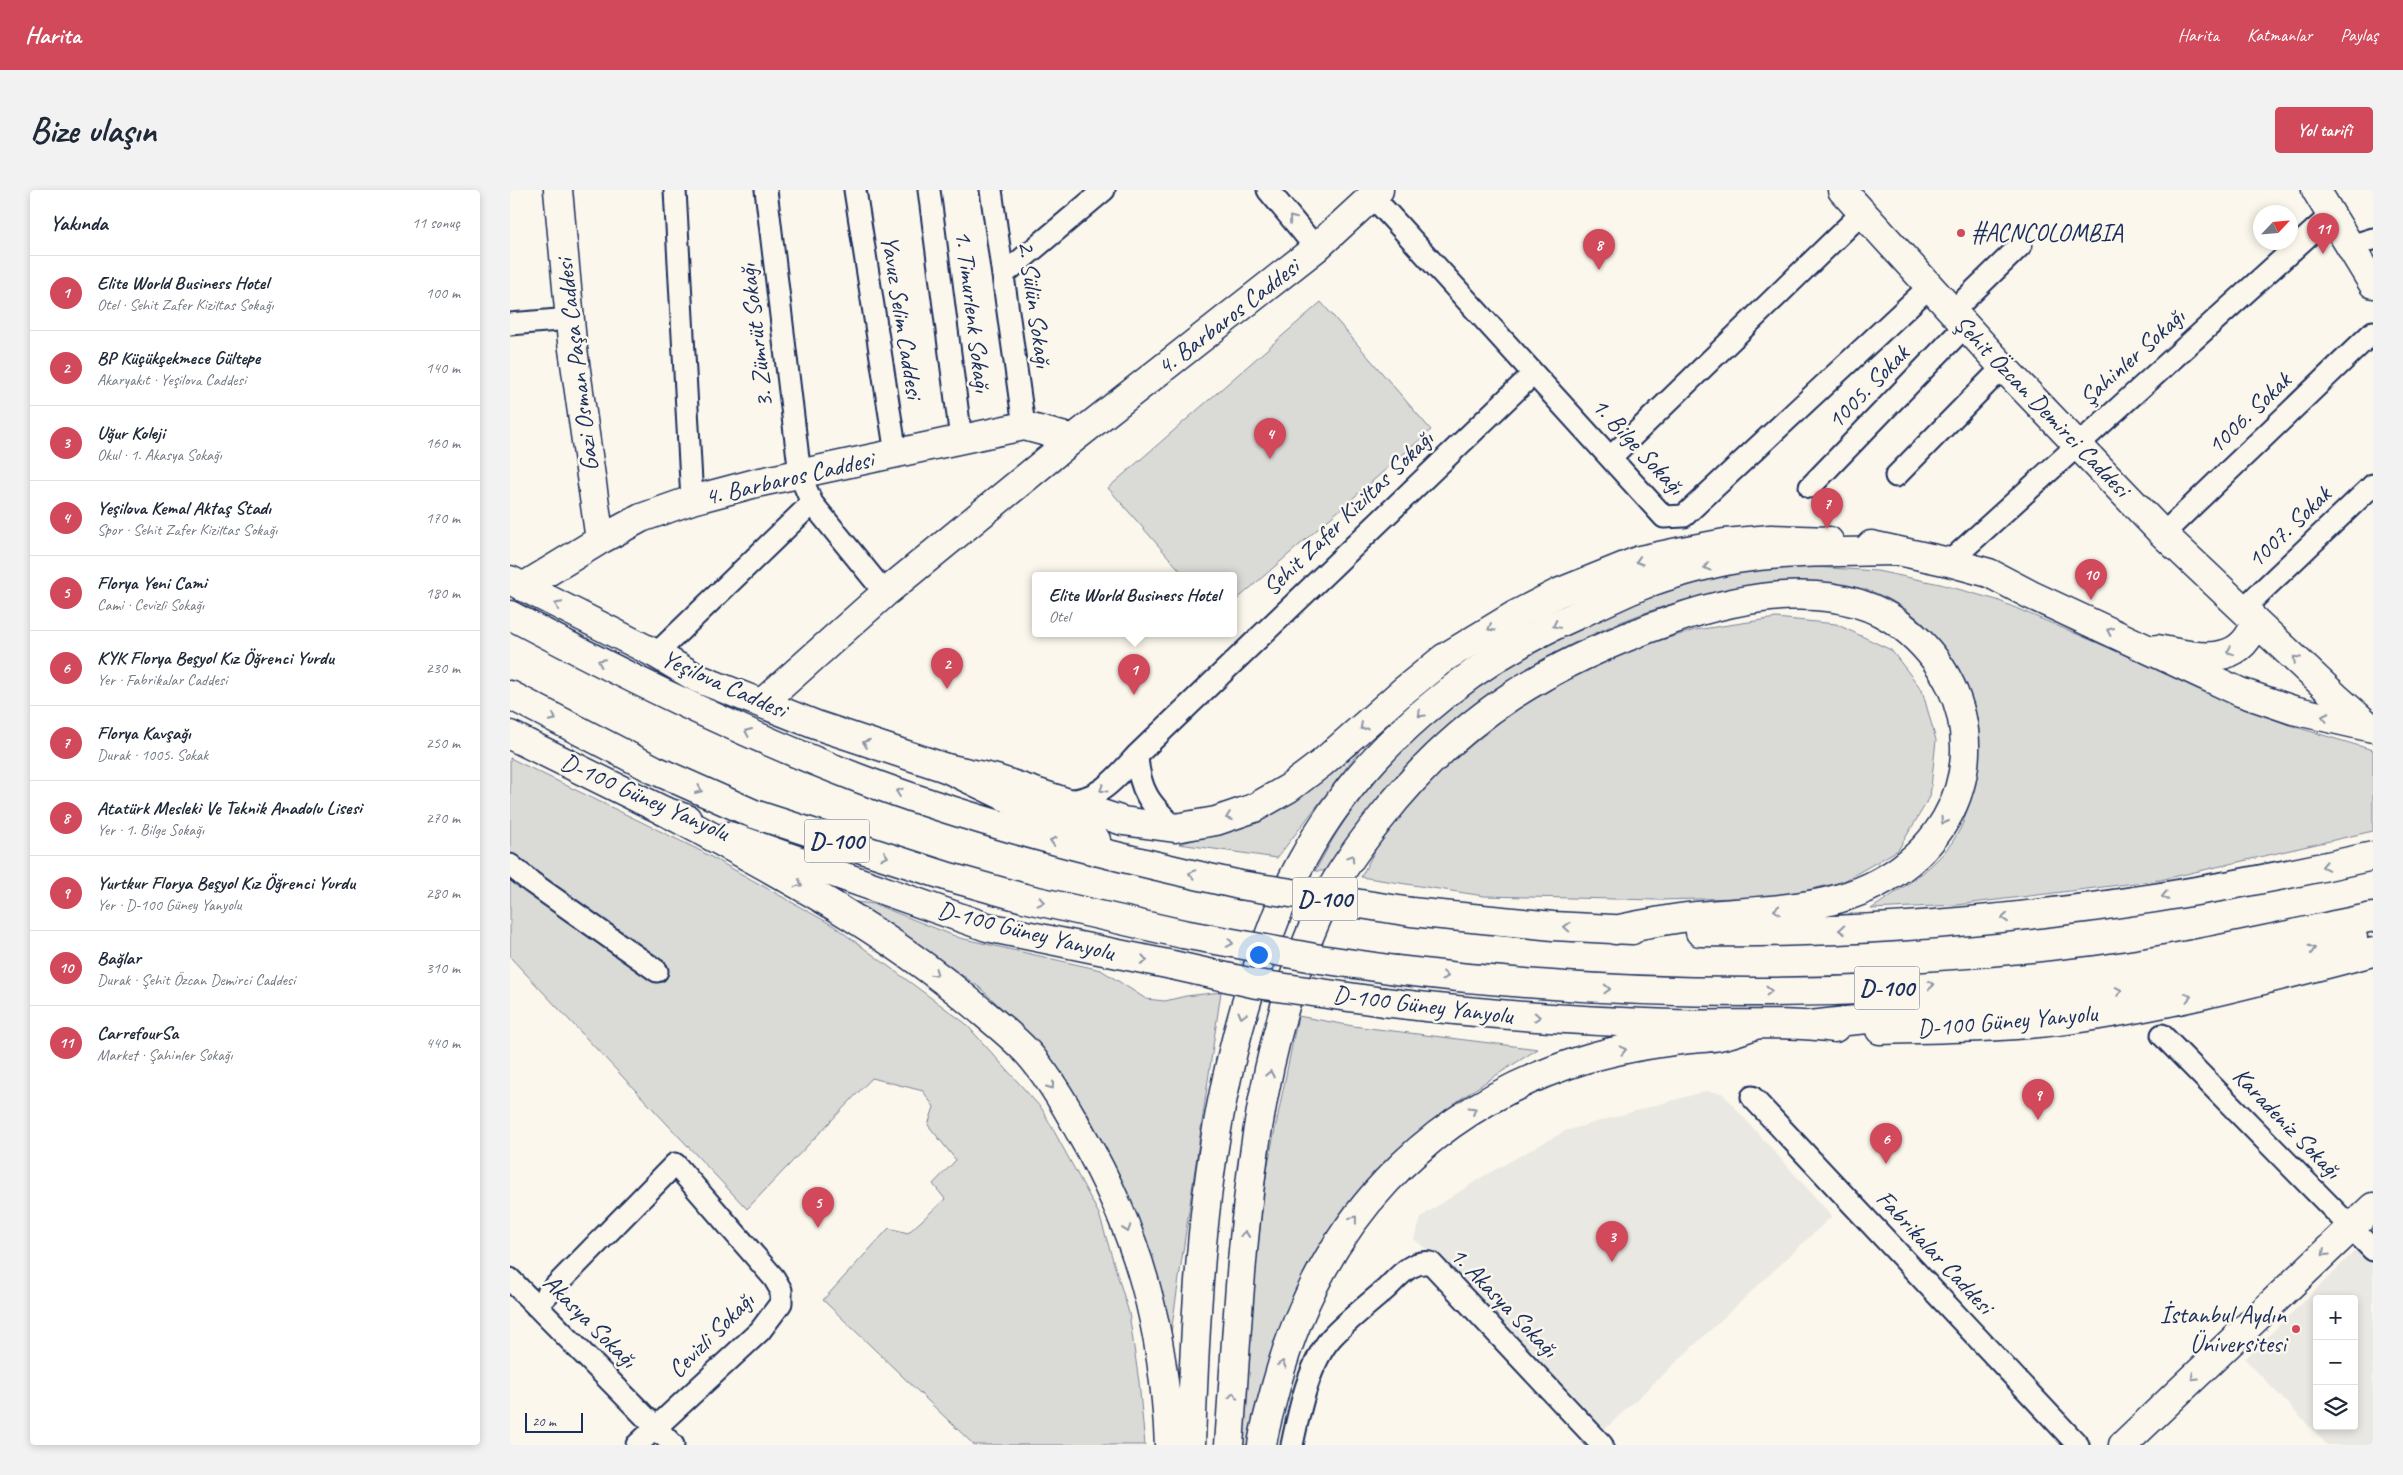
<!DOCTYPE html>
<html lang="tr">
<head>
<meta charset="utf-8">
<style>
  :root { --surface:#fff; --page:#f2f2f3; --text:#1f2937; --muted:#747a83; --line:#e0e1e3; --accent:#d1495b }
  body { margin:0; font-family:Caveat,sans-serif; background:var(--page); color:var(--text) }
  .controls { position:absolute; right:15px; bottom:15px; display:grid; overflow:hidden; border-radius:5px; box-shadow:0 2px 8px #0003 }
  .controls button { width:45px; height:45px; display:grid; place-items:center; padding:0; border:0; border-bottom:1px solid var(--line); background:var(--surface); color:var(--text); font:25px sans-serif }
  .compass { position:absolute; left:1743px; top:15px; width:45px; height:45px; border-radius:50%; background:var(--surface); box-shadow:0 2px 8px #0003; rotate:64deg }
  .scale { position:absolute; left:15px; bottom:12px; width:58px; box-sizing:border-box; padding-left:5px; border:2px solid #1b2f5e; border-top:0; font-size:14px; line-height:18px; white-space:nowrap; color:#1b2f5e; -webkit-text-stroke:4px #fbf7ec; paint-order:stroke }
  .you { position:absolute; left:748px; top:764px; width:18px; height:18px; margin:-12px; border:4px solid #fff; border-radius:50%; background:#1a73e8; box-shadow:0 0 0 8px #1a73e833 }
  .badge { display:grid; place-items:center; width:32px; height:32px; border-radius:50%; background:var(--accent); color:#fff; font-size:16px; font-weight:700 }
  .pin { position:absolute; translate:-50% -41px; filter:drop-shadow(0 1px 2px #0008) }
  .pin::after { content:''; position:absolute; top:26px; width:18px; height:15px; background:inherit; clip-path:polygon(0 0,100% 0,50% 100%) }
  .popup { position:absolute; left:522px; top:382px; width:205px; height:65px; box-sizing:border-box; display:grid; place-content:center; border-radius:5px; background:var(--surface); filter:drop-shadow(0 1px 4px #0005); font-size:16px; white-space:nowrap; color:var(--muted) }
  .popup b { font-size:19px; color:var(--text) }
  .popup::after { content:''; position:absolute; left:50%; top:100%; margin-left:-10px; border:10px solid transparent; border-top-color:var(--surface) }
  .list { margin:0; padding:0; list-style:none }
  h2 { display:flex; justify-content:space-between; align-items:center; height:65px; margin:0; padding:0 20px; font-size:21px }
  h2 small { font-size:16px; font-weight:400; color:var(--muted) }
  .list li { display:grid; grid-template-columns:32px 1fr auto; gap:15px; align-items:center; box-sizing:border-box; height:75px; padding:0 20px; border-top:1px solid var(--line) }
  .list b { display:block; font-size:19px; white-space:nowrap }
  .list p { margin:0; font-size:16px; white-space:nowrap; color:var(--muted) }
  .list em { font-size:16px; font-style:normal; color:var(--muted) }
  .icon { flex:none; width:28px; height:28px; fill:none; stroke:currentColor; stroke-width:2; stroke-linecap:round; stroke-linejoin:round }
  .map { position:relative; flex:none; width:1863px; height:1255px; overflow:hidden; border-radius:5px }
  header { display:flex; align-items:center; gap:30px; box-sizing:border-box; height:70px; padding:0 25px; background:var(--accent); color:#fff }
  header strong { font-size:24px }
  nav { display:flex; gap:28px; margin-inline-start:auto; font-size:18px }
  .intro { display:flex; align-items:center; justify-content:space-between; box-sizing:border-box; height:120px; padding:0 30px }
  h1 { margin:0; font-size:35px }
  .button { padding:12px 22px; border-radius:5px; background:var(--accent); color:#fff; font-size:18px; font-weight:700 }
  main { display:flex; gap:30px; padding:0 30px }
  aside { flex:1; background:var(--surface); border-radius:5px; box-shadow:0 2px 8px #0003 }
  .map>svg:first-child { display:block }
</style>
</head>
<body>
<header>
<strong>Harita</strong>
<nav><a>Harita</a><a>Katmanlar</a><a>Paylaş</a></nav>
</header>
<div class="intro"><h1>Bize ulaşın</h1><a class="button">Yol tarifi</a></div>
<main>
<aside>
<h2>Yakında<small>11 sonuç</small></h2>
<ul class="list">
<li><span class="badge">1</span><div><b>Elite World Business Hotel</b><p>Otel · Sehit Zafer Kiziltas Sokağı</p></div><em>100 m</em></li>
<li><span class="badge">2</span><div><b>BP Küçükçekmece Gültepe</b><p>Akaryakıt · Yeşilova Caddesi</p></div><em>140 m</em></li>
<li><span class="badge">3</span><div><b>Uğur Koleji</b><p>Okul · 1. Akasya Sokağı</p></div><em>160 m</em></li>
<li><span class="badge">4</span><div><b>Yeşilova Kemal Aktaş Stadı</b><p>Spor · Sehit Zafer Kiziltas Sokağı</p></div><em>170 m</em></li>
<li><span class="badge">5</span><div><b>Florya Yeni Cami</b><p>Cami · Cevizli Sokağı</p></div><em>180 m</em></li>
<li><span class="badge">6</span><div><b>KYK Florya Beşyol Kız Öğrenci Yurdu</b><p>Yer · Fabrikalar Caddesi</p></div><em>230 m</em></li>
<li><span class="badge">7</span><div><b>Florya Kavşağı</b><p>Durak · 1005. Sokak</p></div><em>250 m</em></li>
<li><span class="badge">8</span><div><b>Atatürk Mesleki Ve Teknik Anadolu Lisesi</b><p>Yer · 1. Bilge Sokağı</p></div><em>270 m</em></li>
<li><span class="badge">9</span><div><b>Yurtkur Florya Beşyol Kız Öğrenci Yurdu</b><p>Yer · D-100 Güney Yanyolu</p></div><em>280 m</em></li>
<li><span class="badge">10</span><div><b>Bağlar</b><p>Durak · Şehit Özcan Demirci Caddesi</p></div><em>310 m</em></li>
<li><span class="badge">11</span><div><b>CarrefourSa</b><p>Market · Şahinler Sokağı</p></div><em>440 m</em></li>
</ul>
</aside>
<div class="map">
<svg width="1863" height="1255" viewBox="0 0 1863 1255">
  <rect width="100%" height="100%" fill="#fbf7ec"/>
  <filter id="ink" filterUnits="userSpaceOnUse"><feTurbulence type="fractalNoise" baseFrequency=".02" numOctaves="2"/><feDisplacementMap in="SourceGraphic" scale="10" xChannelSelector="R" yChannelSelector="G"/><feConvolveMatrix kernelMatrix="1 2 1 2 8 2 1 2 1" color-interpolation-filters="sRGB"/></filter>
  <g filter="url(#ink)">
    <!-- built -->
    <path fill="#eae8e2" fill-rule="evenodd" d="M 1196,901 L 1212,903 L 1322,1026 L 1094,1240 L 958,1095 L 904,1049 L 912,1026 L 972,987 L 1055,941 Z
      M 1847,1059 L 1863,1076 L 1863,1255 L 1817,1255 L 1735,1169 ZM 1807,1109 L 1844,1109 L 1844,1236 L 1807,1236 Z"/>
    <!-- green -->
    <path fill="#dadad7" stroke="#7a849a" d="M 811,112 L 921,240 L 723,413 L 723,386 L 675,386 L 598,298 Z
      M 1289,376 L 1367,381 L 1430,394 L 1487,410 L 1604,460 L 1687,499 L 1779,535 L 1863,560 L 1863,641 L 1650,690 L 1446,715 L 1361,719 C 1393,697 1432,675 1450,639 C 1457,626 1459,608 1461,593 C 1463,580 1468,565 1467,551 C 1462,487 1424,423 1360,401 C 1344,396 1325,395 1308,394 C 1213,389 1114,424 1032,470 C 1019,478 1004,486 992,496 C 969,516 949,543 927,565 C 892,604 856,642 820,681 L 805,681 C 815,664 824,645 836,629 C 933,489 1120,383 1289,376 Z
      M 1266,428 L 1326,434 L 1381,460 L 1412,500 L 1426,550 L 1420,607 L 1388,660 L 1332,692 L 1267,707 L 1148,710 L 974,706 L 851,687 L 869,653 L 915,594 L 1004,520 L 1101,465 L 1185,440 Z
      M 849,561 L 767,668 L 669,654 L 720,640 L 778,610 Z
      M 0,568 L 187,659 L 324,736 L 455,833 L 532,919 L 589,1024 L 619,1123 L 629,1192 L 635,1255 L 464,1255 L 313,1110 L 379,1038 L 398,1043 L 435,1009 L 423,994 L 446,970 L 418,935 L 424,917 L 413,901 L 362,888 L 237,1019 L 0,767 Z
      M 347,712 L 364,714 L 450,748 L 591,780 L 636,809 L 655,811 L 676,806 L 711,802 L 661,1143 L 641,1071 L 619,1006 L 578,924 L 531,855 L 469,797 Z
      M 788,826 L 843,836 L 1028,859 C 973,893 916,929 870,976 C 827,1020 808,1075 787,1131 C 771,1172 755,1214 740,1255 L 733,1255 L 742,1106 L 757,979 Z"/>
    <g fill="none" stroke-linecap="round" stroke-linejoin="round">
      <!-- street casing -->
      <g stroke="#1b2f5e" stroke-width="25">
        <path id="street" d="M 165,0 L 182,310
          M 256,0 L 290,285 L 302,313 L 375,403
          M 345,0 L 386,264
          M 419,0 L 451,249
          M 481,0 L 514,236
          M 758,0 L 806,58
          M 863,7 L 1154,327 L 1174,326 L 1419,97
          M 1840,56 L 1863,49
          M 493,85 L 594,0
          M 1442,122 L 1511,55
          M 0,134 L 60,129
          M 1101,267 L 1352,23
          M 1386,286 L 1493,177
          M 1300,297 L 1455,136
          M 1653,344 L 1863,142
          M 1439,372 L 1821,25
          M 1734,418 L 1863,295
          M 146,464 L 302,313
          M 627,565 C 629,601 640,614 665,638
          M 554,610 C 587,613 607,587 627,565 L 1023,184
          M 0,675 L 21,692 L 147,781
          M 1652,845 L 1863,1060
          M 1242,907 L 1568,1255
          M 0,1089 L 163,1255
          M 26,1116 L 165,974 L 264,1088 L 271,1100 L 271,1113 L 250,1141 L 127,1255
          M 782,1255 C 789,1222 799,1172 822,1147 C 839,1129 859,1114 877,1098 C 890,1085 902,1070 921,1073 L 1092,1255"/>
      </g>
      <!-- secondary casing -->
      <g stroke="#1b2f5e" stroke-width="31">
        <path id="secondary" d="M 48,0 L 62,152 L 90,350
          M 1332,0 L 1493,177 L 1653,344 L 1826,507 L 1860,537
          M 1806,0 L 1863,94
          M 13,397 L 90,350 L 131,328 L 182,310 L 246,293 L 514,236 L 563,249
          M 1647,459 C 1683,466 1727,479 1744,436 L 1740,424
          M 252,513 L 375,403 L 563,249 L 806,58 L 869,0
          M 1613,1255 L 1863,1017"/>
      </g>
      <!-- primary casing -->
      <g stroke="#1b2f5e" stroke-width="31">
        <path id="primary" d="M 1361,355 L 1439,372 L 1479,383 L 1521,405 L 1730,502 L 1783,520 L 1863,538
          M 0,390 L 146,464 L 187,488 L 306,535 L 436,578 L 486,589 L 613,631 L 665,638 L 706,631 L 744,618 L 779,598 L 812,573 L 892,502 L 934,468 L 1005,425 L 1048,403 L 1130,370 L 1173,361 L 1215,353 L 1261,349 L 1319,351
          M 0,545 L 154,621 L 177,629
          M 219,646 L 477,737 L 662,775
          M 874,812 C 970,824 1066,831 1162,834 C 1216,836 1271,831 1325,838
          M 1370,840 C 1432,838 1494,838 1556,830 C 1660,816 1762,788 1863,762"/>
      </g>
      <!-- highway casing -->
      <g stroke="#1b2f5e" stroke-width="31">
        <path id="highway" d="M 0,425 C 113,485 228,542 348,588 C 472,635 600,666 730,695
          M 0,505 L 145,580 L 244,624 L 439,687 L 514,708 L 673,744
          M 436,578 L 586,650
          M 154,621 C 262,679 371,736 465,816 C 483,831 502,846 517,862 C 537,884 556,916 570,942 C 629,1044 654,1138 659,1255
          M 901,722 L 1043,736 L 1122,740
          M 1190,742 C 1417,745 1642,716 1863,666
          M 886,780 C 1113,808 1344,810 1572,782 C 1669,770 1767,747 1863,727
          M 1300,835 C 1364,827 1429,824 1493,817 C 1610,805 1731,784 1843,748
          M 681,1255 C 686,1090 695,922 752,765 C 764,732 776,699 793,669 C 851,561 956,474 1067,425 C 1089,415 1111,404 1133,395 C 1156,385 1203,373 1227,369 C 1279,361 1332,362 1384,361
          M 719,1255 C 732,1076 736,868 818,705 C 832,678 851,653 870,629 C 951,525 1039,473 1162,430 C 1231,406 1330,387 1392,436 C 1479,504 1476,623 1383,684 C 1324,723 1254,719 1187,726 C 1160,729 1133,734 1105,740
          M 752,1255 C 755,1235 761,1216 766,1196 C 809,1035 915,919 1075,869 C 1109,859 1144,853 1179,849 C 1189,848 1199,848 1209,846 C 1221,844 1233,839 1245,835"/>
      </g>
      <!-- street -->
      <use href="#street" stroke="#fbf7ec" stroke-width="21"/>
      <!-- secondary -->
      <use href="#secondary" stroke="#fbf7ec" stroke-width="28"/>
      <!-- primary -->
      <use href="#primary" stroke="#fbf7ec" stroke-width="28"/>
      <!-- highway -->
      <use href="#highway" stroke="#fbf7ec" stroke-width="28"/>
      <!-- primary-bridge casing -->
      <g stroke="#1b2f5e" stroke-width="31" stroke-linecap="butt">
        <path id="primary-bridge" d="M 662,775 L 747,794 L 874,812"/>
      </g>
      <!-- highway-bridge casing -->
      <g stroke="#1b2f5e" stroke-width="31" stroke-linecap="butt">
        <path id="highway-bridge" d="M 730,695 L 901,722
          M 673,744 L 810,769 L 886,780"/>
      </g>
      <!-- primary-bridge -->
      <use href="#primary-bridge" stroke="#fbf7ec" stroke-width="28"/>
      <!-- highway-bridge -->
      <use href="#highway-bridge" stroke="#fbf7ec" stroke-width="28"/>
    </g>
    <!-- one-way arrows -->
    <defs><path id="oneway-chevron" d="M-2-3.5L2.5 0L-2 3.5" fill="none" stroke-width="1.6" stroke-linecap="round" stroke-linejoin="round" transform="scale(1.25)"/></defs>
    <g stroke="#8b93a5">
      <use href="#oneway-chevron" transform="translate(782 29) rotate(-129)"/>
      <use href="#oneway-chevron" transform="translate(1129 371) rotate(163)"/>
      <use href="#oneway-chevron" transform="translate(1197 377) rotate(165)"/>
      <use href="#oneway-chevron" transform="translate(48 415) rotate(-153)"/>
      <use href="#oneway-chevron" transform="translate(1046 435) rotate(154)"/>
      <use href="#oneway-chevron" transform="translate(981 438) rotate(150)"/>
      <use href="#oneway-chevron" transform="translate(1600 441) rotate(-155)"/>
      <use href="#oneway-chevron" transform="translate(1720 461) rotate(158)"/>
      <use href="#oneway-chevron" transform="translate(1786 469) rotate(-136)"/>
      <use href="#oneway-chevron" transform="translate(91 472) rotate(-154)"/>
      <use href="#oneway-chevron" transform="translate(911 524) rotate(136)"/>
      <use href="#oneway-chevron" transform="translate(1815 527) rotate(-168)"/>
      <use href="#oneway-chevron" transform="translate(43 528) rotate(28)"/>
      <use href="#oneway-chevron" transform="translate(853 537) rotate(138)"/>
      <use href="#oneway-chevron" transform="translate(238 542) rotate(-156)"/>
      <use href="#oneway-chevron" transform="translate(356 553) rotate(-160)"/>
      <use href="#oneway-chevron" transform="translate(593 599) rotate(148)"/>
      <use href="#oneway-chevron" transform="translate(189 600) rotate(24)"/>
      <use href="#oneway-chevron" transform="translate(389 602) rotate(-161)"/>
      <use href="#oneway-chevron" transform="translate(719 627) rotate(160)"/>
      <use href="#oneway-chevron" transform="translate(1434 631) rotate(120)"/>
      <use href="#oneway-chevron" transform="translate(543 651) rotate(-164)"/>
      <use href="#oneway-chevron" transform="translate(375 666) rotate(18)"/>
      <use href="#oneway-chevron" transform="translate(841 668) rotate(-56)"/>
      <use href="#oneway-chevron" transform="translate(1815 676) rotate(169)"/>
      <use href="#oneway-chevron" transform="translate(682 684) rotate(-168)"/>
      <use href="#oneway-chevron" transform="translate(289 694) rotate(29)"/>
      <use href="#oneway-chevron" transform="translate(1655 706) rotate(169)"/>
      <use href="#oneway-chevron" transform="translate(531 712) rotate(13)"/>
      <use href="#oneway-chevron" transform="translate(1267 720) rotate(176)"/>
      <use href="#oneway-chevron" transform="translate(1495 728) rotate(175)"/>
      <use href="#oneway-chevron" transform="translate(1057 737) rotate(-177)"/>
      <use href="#oneway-chevron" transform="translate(1332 740) rotate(177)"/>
      <use href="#oneway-chevron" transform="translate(720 753) rotate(11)"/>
      <use href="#oneway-chevron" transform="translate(1802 759) rotate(-16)"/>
      <use href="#oneway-chevron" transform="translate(634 770) rotate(11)"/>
      <use href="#oneway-chevron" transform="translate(425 783) rotate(36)"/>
      <use href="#oneway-chevron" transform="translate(935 786) rotate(7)"/>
      <use href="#oneway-chevron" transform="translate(1421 795) rotate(-4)"/>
      <use href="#oneway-chevron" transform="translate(1097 799) rotate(2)"/>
      <use href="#oneway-chevron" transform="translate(1259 801) rotate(-1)"/>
      <use href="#oneway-chevron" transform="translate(1609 801) rotate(-10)"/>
      <use href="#oneway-chevron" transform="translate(1678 807) rotate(-12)"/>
      <use href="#oneway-chevron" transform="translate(732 825) rotate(105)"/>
      <use href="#oneway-chevron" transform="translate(1027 827) rotate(4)"/>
      <use href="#oneway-chevron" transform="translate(1113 860) rotate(-12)"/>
      <use href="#oneway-chevron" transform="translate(760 884) rotate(-79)"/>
      <use href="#oneway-chevron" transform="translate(541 896) rotate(55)"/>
      <use href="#oneway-chevron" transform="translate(963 920) rotate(-31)"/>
      <use href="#oneway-chevron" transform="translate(844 1029) rotate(-52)"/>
      <use href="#oneway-chevron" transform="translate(617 1039) rotate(71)"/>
      <use href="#oneway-chevron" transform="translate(735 1044) rotate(-85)"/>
      <use href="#oneway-chevron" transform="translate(1815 1063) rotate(137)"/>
      <use href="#oneway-chevron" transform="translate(772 1174) rotate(-74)"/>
      <use href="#oneway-chevron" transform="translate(1684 1187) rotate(136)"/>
      <use href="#oneway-chevron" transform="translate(723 1206) rotate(-86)"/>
    </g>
  </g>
  <!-- markers -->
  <g fill="#d1495b" stroke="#fbf7ec" stroke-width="2">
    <circle cx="1451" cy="43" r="5"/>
    <circle cx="1786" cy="1139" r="5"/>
  </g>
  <g text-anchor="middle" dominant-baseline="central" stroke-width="5" stroke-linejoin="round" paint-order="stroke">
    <!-- shield labels -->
    <g fill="#fbf7ec" stroke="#5e6b89" stroke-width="1">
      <rect x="294.5" y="629.5" width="65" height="43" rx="4"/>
      <rect x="782.5" y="687.5" width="65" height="43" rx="4"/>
      <rect x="1344.5" y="776.5" width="65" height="43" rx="4"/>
    </g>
    <g font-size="24" font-weight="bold" fill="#1b2f5e">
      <text x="327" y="651">D-100</text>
      <text x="815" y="709">D-100</text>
      <text x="1377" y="798">D-100</text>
    </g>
    <!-- poi labels -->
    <g font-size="25" fill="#1b2f5e" stroke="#fbf7ec" text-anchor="start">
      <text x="1461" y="43">#ACNCOLOMBIA</text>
      <text x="1776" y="1125" text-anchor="end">İstanbul Aydın<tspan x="1776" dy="29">Üniversitesi</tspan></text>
    </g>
    <!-- street labels -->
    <g font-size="25" fill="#1b2f5e" stroke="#fbf7ec">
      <text transform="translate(525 114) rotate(82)">2. Sülün Sokağı</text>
      <text transform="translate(463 121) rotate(83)">1. Timurlenk Sokağı</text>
      <text transform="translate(392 127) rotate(81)">Yavuz Selim Caddesi</text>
      <text transform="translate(718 127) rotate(-38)">4. Barbaros Caddesi</text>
      <text transform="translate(246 146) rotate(-97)">3. Zümrüt Sokağı</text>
      <text transform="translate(1622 167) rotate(-42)">Şahinler Sokağı</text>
      <text transform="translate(67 175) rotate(-97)">Gazi Osman Paşa Caddesi</text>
      <text transform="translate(1358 197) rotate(-46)">1005. Sokak</text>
      <text transform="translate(1532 216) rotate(46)">Şehit Özcan Demirci Caddesi</text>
      <text transform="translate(1739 223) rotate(-44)">1006. Sokak</text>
      <text transform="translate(1128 256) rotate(47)">1. Bilge Sokağı</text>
      <text transform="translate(279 288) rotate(-13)">4. Barbaros Caddesi</text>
      <text transform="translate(838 323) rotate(-44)">Sehit Zafer Kiziltas Sokağı</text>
      <text transform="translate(1779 337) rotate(-44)">1007. Sokak</text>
      <text transform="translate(214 494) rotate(24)">Yeşilova Caddesi</text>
      <text transform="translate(135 607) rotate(24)">D-100 Güney Yanyolu</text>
      <text transform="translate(516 741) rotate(14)">D-100 Güney Yanyolu</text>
      <text transform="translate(913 815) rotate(7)">D-100 Güney Yanyolu</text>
      <text transform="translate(1497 831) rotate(-5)">D-100 Güney Yanyolu</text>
      <text transform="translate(1777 933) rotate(46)">Karadeniz Sokağı</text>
      <text transform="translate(1425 1062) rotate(47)">Fabrikalar Caddesi</text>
      <text transform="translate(994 1112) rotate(46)">1. Akasya Sokağı</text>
      <text transform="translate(80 1131) rotate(45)">Akasya Sokağı</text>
      <text transform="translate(201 1145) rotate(-45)">Cevizli Sokağı</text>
    </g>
  </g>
</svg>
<div class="controls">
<button>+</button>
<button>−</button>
<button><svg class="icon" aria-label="layers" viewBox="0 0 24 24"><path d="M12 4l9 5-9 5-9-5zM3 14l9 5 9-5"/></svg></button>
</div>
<svg class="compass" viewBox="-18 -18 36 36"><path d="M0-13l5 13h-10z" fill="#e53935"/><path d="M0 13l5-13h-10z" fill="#747a83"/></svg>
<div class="scale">20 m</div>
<div class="you"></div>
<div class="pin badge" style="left:624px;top:505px">1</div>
<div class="popup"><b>Elite World Business Hotel</b>Otel</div>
<div class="pin badge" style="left:437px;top:499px">2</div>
<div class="pin badge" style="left:1102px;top:1072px">3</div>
<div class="pin badge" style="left:760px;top:269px">4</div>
<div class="pin badge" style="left:308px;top:1038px">5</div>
<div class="pin badge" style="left:1376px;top:974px">6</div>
<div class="pin badge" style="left:1317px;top:339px">7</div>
<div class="pin badge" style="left:1089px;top:80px">8</div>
<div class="pin badge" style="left:1528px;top:930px">9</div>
<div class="pin badge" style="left:1581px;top:410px">10</div>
<div class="pin badge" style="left:1813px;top:64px">11</div>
</div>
</main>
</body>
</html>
